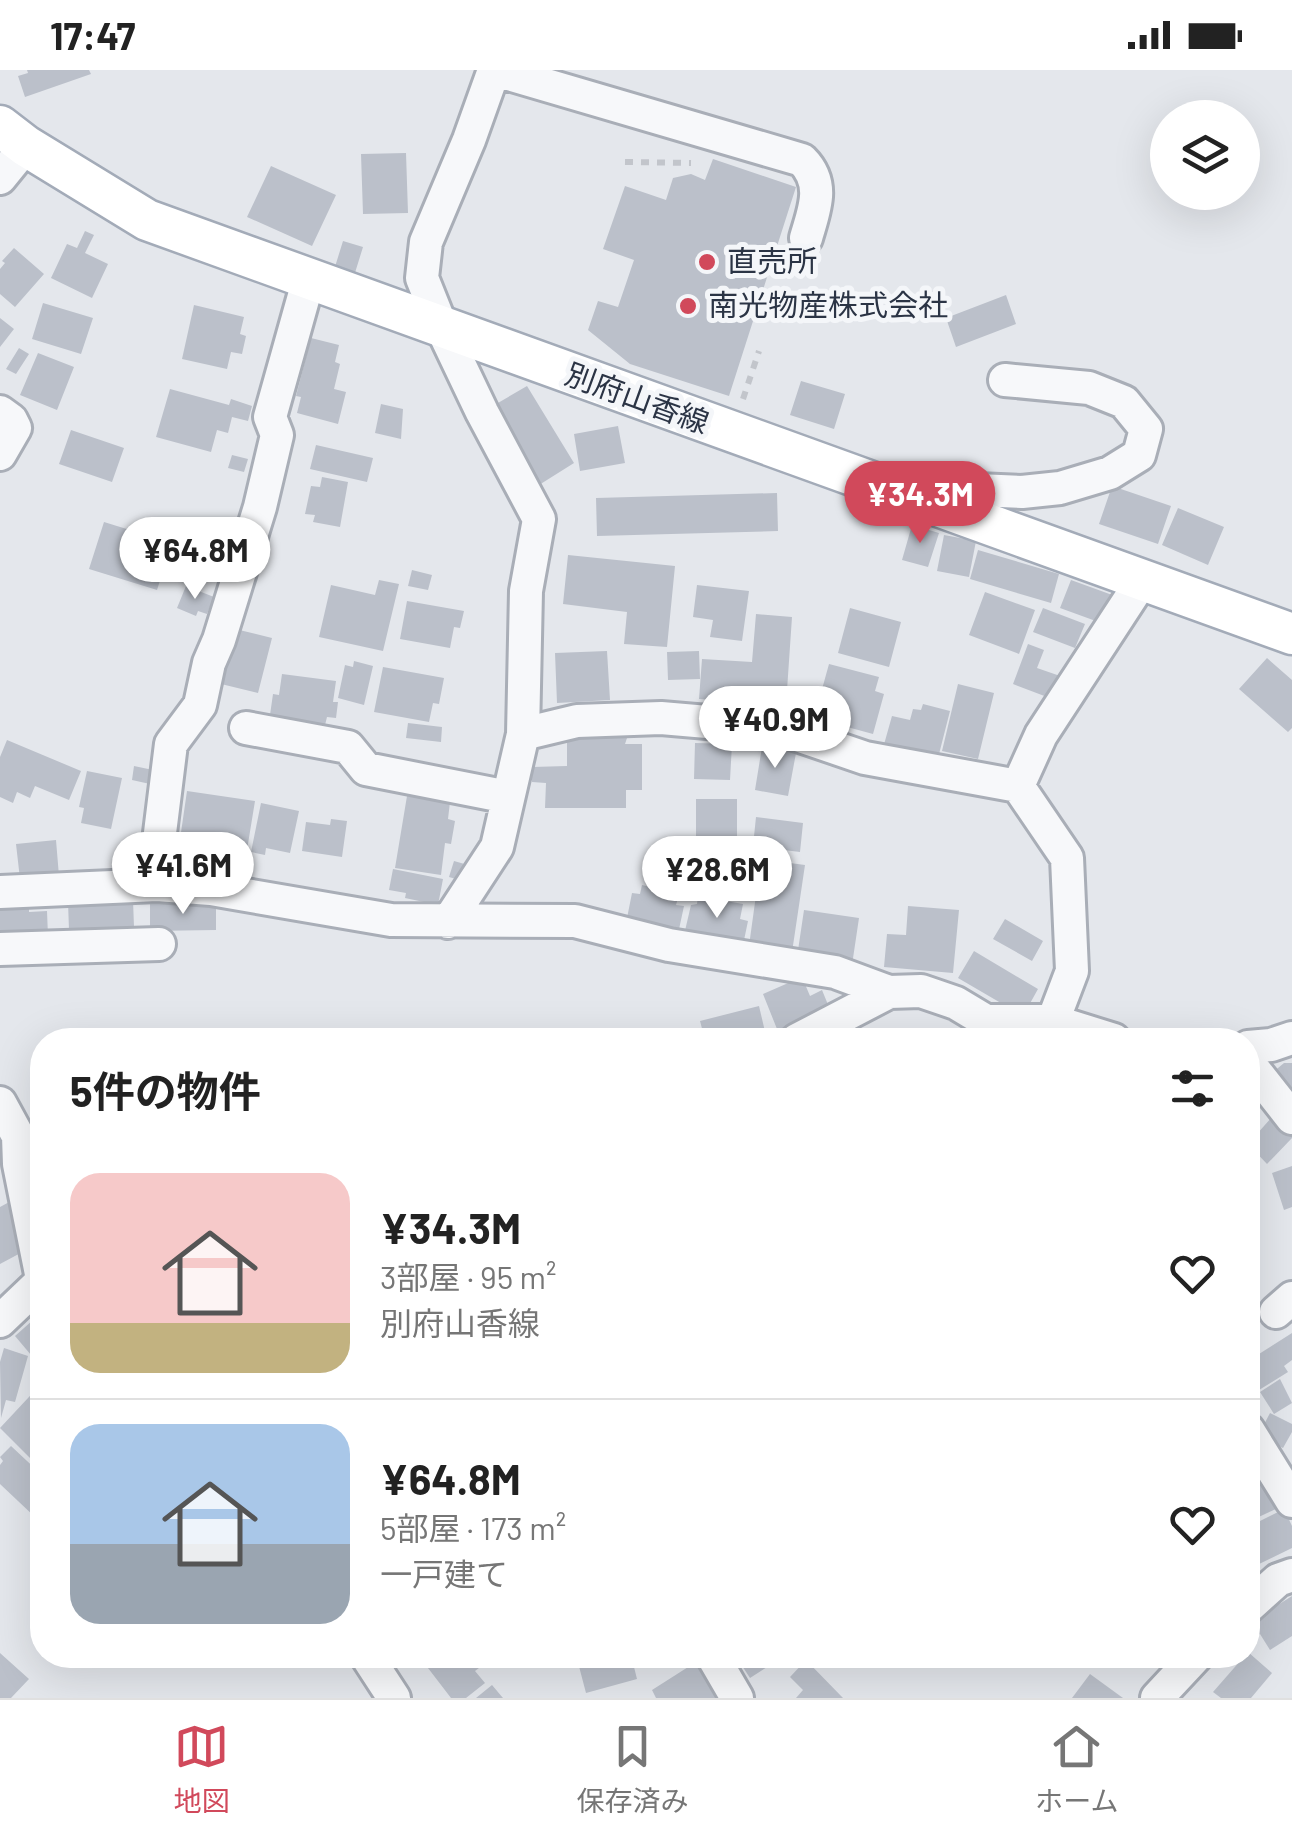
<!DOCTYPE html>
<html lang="ja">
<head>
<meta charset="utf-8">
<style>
  body { margin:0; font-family:Barlow,"Noto Sans JP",sans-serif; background:#f2f2f2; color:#222; height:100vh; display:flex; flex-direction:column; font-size:38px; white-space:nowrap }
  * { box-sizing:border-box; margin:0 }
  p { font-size:32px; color:#767676 }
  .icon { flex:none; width:55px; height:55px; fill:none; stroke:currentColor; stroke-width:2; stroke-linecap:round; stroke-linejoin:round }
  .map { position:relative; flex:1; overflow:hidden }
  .panel { position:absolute; left:30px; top:958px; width:1230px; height:640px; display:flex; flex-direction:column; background:#fff; border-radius:40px; box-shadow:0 10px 40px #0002 }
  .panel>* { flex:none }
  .buttons { position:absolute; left:1150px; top:30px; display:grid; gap:20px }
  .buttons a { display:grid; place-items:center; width:110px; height:110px; border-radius:50%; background:#fff; box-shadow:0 10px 40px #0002; font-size:50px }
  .price { position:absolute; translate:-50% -85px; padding:0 22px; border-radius:35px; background:#fff; color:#222; font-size:32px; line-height:65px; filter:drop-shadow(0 2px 5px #0008) }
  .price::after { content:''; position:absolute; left:50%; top:60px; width:30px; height:22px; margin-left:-15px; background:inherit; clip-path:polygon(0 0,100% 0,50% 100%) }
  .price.on { background:#d1495b; color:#fff }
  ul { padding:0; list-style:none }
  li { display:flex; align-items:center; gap:30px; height:250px; padding:0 40px }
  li+li { border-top:2px solid #e0e0e0 }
  li span { display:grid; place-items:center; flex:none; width:280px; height:200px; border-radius:30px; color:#555 }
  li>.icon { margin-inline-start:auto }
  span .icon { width:120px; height:120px; fill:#fffc; stroke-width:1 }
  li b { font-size:42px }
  h2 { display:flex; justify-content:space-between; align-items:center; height:120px; padding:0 40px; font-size:42px }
  .status { display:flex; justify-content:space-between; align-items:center; height:70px; padding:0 50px; background:#fff; direction:ltr }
  .status svg { height:28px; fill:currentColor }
  .tab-bar { display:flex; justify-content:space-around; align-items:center; height:140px; border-top:2px solid #e0e0e0; background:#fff; font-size:28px; color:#767676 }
  .tab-bar a { display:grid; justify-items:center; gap:5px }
  .tab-bar .on { color:#d1495b }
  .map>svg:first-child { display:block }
  .building { fill:#bbc0ca }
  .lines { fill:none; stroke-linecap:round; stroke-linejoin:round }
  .minor-casing { stroke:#a9aeb7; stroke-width:38 }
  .major-casing { stroke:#a3abb8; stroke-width:45 }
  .path { stroke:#c2c5cb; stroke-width:6; stroke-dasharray:8 8; stroke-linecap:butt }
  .minor { stroke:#f7f8fa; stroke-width:32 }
  .major { stroke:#fff; stroke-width:40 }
  .poi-dot { fill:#d1495b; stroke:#f4f6f9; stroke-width:4 }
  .labels { text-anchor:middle; stroke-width:10; stroke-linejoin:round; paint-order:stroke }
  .poi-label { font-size:30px; fill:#2b3445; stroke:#f4f6f9; text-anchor:start }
  .street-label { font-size:30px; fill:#2b3445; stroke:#f4f6f9 }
</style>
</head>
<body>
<div class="status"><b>17:47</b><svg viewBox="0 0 49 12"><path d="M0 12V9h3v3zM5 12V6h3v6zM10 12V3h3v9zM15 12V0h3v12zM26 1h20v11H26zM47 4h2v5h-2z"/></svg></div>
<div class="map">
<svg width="1292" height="1628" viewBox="0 0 1292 1628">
  <rect width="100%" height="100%" fill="#e4e7ec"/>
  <!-- building -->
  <path class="building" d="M27,0H89L91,4L25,27L18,6L28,3Z
    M406,83L408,143L363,144L361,84Z
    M713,89L796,117L729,326L630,294L588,260L598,231L618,237L634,190L603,179L625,116L666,130L673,108L691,104L705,110Z
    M271,96L336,125L312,176L247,147Z
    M85,161L94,165L85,183L108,194L92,228L51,208L67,174L77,178Z
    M343,171L363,177L354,206L334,200Z
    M14,178L44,204L15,237L0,224V199L5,193L2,191Z
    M1006,225L1016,254L956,277L946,248Z
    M43,233L93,248L81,284L32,269Z
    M194,235L244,247L240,264L246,266L242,284L231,282L227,299L182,289Z
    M0,248L14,259L0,277Z
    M311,268L339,275L335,292L340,294L334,319L346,322L338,354L297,343L301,327L296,326Z
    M19,278L29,284L16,304L6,299Z
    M38,283L74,297L57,340L20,325Z
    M801,311L845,324L834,359L790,345Z
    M527,316L574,393L539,415L491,337Z
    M170,319L229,335L231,329L252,336L248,351L232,347L228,363L217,360L211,382L156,367Z
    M381,334L403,339L401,369L375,363Z
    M618,356L625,393L580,401L574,364Z
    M71,360L124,378L112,412L59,394Z
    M316,375L373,388L367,412L310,399Z
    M232,385L248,389L244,402L228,398Z
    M322,407L348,412L340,457L313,452L315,445L305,444L311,416L320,417Z
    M1112,416L1171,436L1158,474L1099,454Z
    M777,423L778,461L597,466L596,428Z
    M1178,438L1224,457L1208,495L1162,475Z
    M104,452L172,473L157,520L89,499Z
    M912,455L939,463L928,497L902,490Z
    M944,465L976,471L969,507L937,501Z
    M978,480L1059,504L1051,533L970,509Z
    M568,485L675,496L667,577L624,574L627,542L563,534Z
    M412,500L432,505L428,520L408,516Z
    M379,510L399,514L383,581L319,567L331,515L375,525Z
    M1071,510L1115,526L1104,554L1060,538Z
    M697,515L749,521L742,571L710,567L713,550L693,547Z
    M186,516L214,527L207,544L198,541L196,546L177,538Z
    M985,522L1035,540L1019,584L969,565Z
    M407,531L464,541L460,558L454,557L450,578L400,569Z
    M850,538L901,552L889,597L838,583Z
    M1043,538L1085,554L1075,578L1033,562Z
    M756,544L792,547L786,635L699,629L702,589L752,592Z
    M231,558L272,568L258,623L217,613Z
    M1028,574L1044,580L1037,598L1063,607L1055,630L1013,614Z
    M607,581L610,630L557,633L555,583Z
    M699,581L700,609L668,610L667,582Z
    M1267,588L1292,610V658L1288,662L1239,619Z
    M354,591L373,596L364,635L338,628L345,595L353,597Z
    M829,594L879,607L875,621L884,624L873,664L814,648Z
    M383,597L444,608L439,634L433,633L429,652L374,642Z
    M282,604L336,611L333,632H338L336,648L327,647L324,659L269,652L273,624L279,625Z
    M958,614L994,623L978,689L942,681Z
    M923,634L950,641L937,692L883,678L892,646L910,650L913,639L921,640Z
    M408,653L442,657L441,672L406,668Z
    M567,668H627L625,674H642V720H626V738H545L546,713L532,712V697L567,696Z
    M7,670L81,701L69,730L35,716L30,728L17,722L13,733L0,727V687Z
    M695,673L732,674L730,710L694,709Z
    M762,677L796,683L788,726L755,720Z
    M134,696L153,700L150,714L132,710Z
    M87,701L122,708L111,759L81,753L84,738L79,737Z
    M187,721L255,731L246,786L234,784L231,804L189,798L191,785L178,783Z
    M407,726L450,732L448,749L455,751L451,774L445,773L441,805L395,798Z
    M696,729H737V766L696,767Z
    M261,733L299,741L290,783L266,778L265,785L251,782Z
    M756,747L803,753L800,782L753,776Z
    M331,749L347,751L342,787L302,781L306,752L330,755Z
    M56,770L59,806L20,809L16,774Z
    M761,789L805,795L791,889L748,883Z
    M454,791L475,797L470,813L449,807Z
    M393,799L443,809L438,835L405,828L406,823L389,820Z
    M642,815L679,824L676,835L684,836L678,864L627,848L632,823L640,824Z
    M698,826L743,834L740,849L748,851L743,875L684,865L691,835L697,834Z
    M133,830L134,857L69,860L68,832Z
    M150,833H216V860L150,861Z
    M29,836V842L47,841L48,866L0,868V837Z
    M908,836L959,840L953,903L884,897L887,864L906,865Z
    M804,840L859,848L852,895L797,887Z
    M1005,849L1043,871L1032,891L993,869Z
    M974,881L1038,919L1023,946L958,908Z
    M802,907L810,926L822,920L831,942L779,964L763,924Z
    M759,936L767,970H705L700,951Z
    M1284,993H1292V1024L1272,1003Z
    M1273,1046L1292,1064V1068L1267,1094L1248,1074Z
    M1292,1096V1137L1284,1140L1272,1103Z
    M13,1130L28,1179L0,1194V1137Z
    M42,1242V1298L15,1266Z
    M1292,1263V1290L1284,1296L1288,1302L1259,1320L1248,1302V1291Z
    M4,1278L28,1286L15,1332L6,1330L1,1348L0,1292Z
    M1280,1309L1292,1333L1274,1344L1260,1322Z
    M42,1313V1400L0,1358Z
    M1270,1343L1292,1354V1362L1283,1378L1258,1366Z
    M11,1376L42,1405V1440L36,1448L0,1414V1395L3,1391L0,1387Z
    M1248,1400L1252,1406H1268L1282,1436L1248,1452Z
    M1284,1439L1292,1456V1478L1257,1495L1248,1475V1457Z
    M1292,1526V1566L1270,1580L1260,1564L1249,1571L1248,1554Z
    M1248,1582L1272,1603L1251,1628H1221L1213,1622Z
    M0,1583L29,1609L11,1628H0Z
    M418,1585H496L475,1601L485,1613L466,1628H451Z
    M576,1585H631L637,1609L586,1623Z
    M735,1585H786L750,1608Z
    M806,1590L843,1628H796L803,1620L790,1607Z
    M696,1592L719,1628H656L652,1620Z
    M1090,1604L1123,1628H1072Z
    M492,1615L503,1628H476Z"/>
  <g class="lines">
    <!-- minor casing -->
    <g class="minor-casing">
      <path id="minor" d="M495,0L802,90C826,114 814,140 806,168
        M0,108L26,76
        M0,342L11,350L15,358L0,384
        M936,438L977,420L1022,422L1060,418L1110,403L1139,385L1146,359L1124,332L1089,318L1005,310
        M246,658L348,677L366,699L508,727
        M523,664L577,651L661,648L777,658L865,688L1018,716L1067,788L1072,901L1053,951
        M1018,716L1041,665L1143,509
        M157,815L159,771L171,674L200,635L209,593L219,570L260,437L277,365L270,347L309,208
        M0,822L157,815L211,819L391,850L575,851L669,875L835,902L889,922
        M448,852L497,777L523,664L526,521L539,449L482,342L442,258L422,208L426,172L469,70L494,0
        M0,879L159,874
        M797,970L889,922L921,921L956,933L986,951H1053L1114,970
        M1248,977L1271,975L1292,968
        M1248,992L1292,1048
        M0,1033L18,1066L19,1094L42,1209
        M1276,1242L1292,1228
        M0,1251L42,1211
        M1248,1360L1292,1431
        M1248,1537L1278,1510L1292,1505
        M366,1585L394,1628
        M712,1585L737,1628
        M1157,1628L1197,1585"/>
    </g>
    <!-- major casing -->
    <g class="major-casing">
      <path id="major" d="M0,56L26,76L147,150L1292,564"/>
    </g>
    <!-- path -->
    <path class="path" d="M625,92L691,93
      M743,329L759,281"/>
    <!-- minor -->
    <use href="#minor" class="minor"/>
    <!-- major -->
    <use href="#major" class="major"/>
  </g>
  <!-- markers -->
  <g class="poi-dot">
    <circle cx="707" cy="192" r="10"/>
    <circle cx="688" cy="236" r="10"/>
  </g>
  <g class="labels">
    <!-- poi labels -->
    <g class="poi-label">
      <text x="727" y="202">直売所</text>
      <text x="708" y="246">南光物産株式会社</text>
    </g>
    <!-- street labels -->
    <g class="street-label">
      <text transform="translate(637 329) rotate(20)" y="10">別府山香線</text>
    </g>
  </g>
</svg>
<div class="buttons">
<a><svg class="icon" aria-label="layers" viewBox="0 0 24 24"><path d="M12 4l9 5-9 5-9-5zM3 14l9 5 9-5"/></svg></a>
</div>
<b class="price on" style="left:920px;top:476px">¥34.3M</b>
<b class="price" style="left:195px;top:532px">¥64.8M</b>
<b class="price" style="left:775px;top:701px">¥40.9M</b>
<b class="price" style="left:183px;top:847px">¥41.6M</b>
<b class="price" style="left:717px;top:851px">¥28.6M</b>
<section class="panel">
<h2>5件の物件<svg class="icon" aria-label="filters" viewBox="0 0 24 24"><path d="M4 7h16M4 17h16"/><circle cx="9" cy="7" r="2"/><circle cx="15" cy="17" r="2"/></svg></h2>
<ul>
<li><span style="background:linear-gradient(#f6c9c9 75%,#c2b280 0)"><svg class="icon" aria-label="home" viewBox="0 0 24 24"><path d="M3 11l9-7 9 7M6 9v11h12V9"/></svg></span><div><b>¥34.3M</b><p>3部屋 · 95 m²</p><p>別府山香線</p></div><svg class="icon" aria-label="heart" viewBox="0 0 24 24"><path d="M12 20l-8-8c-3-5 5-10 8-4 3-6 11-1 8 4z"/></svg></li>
<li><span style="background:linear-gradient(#a9c7e8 60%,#9aa5b1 0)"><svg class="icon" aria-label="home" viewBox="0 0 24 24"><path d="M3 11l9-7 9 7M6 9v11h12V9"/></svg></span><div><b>¥64.8M</b><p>5部屋 · 173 m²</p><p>一戸建て</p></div><svg class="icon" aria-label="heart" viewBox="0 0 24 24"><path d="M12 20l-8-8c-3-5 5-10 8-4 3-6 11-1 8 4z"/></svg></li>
</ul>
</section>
</div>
<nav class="tab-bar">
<a class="on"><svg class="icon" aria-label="map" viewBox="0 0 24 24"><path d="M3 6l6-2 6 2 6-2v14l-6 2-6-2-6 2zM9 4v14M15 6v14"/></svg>地図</a>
<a><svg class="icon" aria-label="saved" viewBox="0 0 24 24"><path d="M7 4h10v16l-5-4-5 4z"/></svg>保存済み</a>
<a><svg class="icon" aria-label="home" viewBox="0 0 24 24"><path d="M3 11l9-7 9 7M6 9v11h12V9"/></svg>ホーム</a>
</nav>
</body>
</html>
